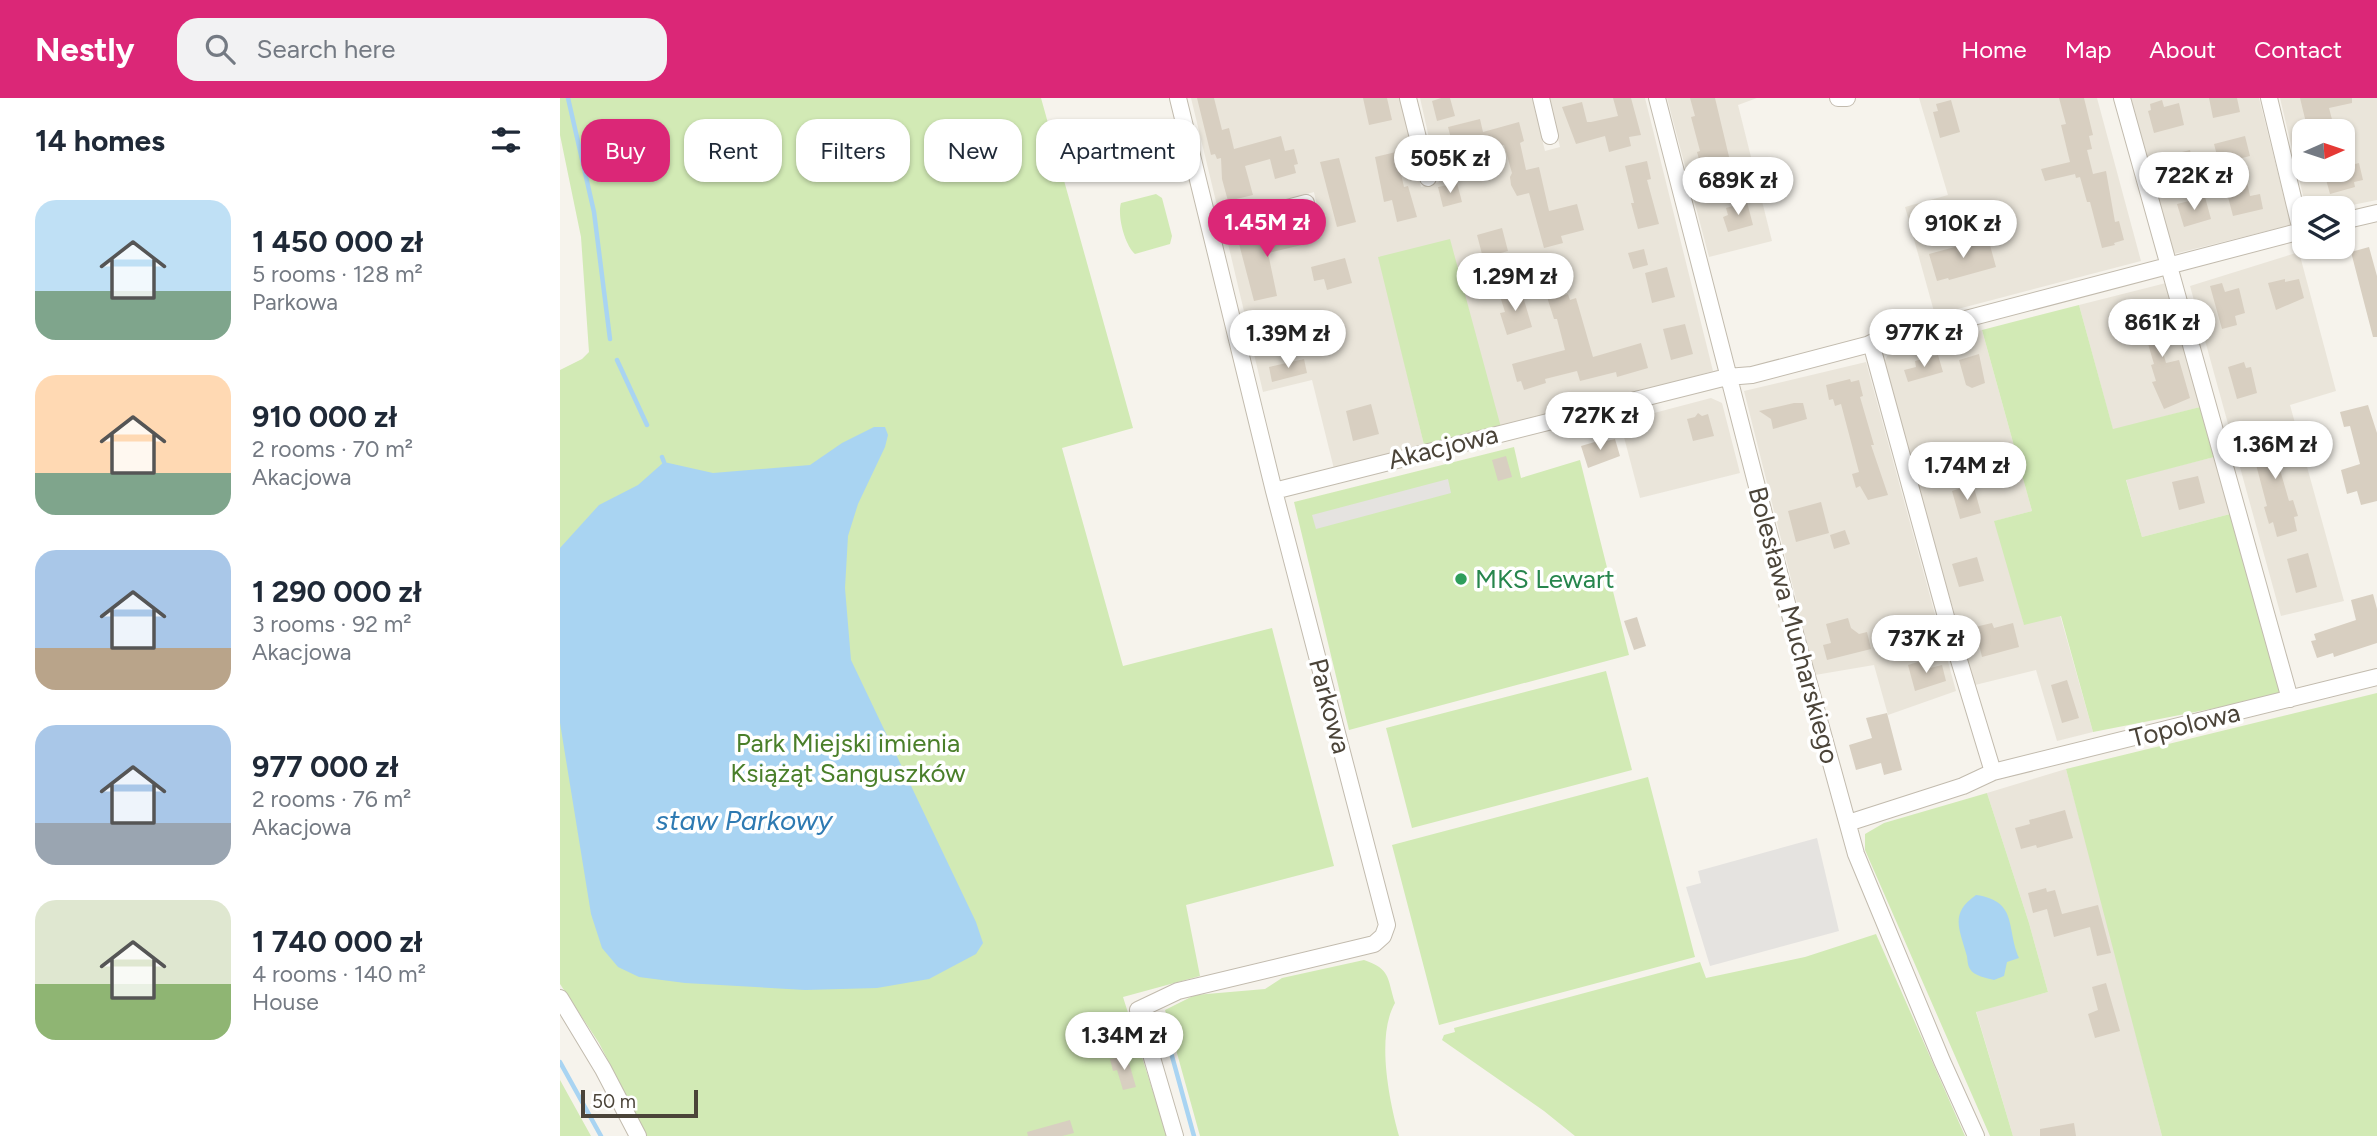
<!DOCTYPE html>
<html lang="en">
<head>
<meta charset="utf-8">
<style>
  body { margin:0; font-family:Figtree,sans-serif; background:#f2f2f3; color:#1f2937; height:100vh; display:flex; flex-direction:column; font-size:26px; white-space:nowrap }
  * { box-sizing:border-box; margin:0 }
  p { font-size:23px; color:#747a83 }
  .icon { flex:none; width:38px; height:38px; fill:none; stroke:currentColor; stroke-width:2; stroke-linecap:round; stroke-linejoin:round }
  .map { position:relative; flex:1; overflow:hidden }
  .side { display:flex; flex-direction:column; background:#fff; width:560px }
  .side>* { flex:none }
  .guide { position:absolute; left:21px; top:21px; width:665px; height:63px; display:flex; gap:14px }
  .needle { width:46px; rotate:87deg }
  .tools { position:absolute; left:1732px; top:21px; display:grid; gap:14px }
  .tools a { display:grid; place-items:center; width:63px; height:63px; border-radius:14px; background:#fff; box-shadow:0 2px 5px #0004; font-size:35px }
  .scale { position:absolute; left:21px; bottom:18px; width:117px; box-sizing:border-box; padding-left:7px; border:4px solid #4b4439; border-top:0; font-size:19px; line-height:24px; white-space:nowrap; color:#4b4439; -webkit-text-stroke:5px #fff; paint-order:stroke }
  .price { position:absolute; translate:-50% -60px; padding:0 16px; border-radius:24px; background:#fff; color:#222; font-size:23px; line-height:46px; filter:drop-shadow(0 2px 4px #0008) }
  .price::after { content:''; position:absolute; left:50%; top:42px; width:21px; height:16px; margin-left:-10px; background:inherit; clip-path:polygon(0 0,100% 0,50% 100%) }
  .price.selected { background:#db2777; color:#fff }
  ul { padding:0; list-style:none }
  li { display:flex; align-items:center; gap:21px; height:175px; padding:0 35px }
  li span { display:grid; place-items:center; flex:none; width:196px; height:140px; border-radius:21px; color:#555 }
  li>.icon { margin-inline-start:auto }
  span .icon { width:84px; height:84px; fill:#fffc; stroke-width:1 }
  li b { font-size:30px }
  h2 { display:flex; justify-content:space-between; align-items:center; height:84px; padding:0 35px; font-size:30px }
  .chip { padding:0 24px; border-radius:21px; background:#fff; box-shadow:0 2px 5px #0004; font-size:24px; line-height:63px }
  .chip.selected { background:#db2777; color:#fff }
  header { display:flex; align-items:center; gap:42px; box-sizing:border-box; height:98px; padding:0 35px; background:#db2777; color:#fff }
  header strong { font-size:33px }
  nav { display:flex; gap:38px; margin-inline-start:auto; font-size:24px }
  .search { width:490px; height:63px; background:#f2f2f3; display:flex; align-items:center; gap:18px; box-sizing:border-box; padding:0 24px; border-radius:21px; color:#747a83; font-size:26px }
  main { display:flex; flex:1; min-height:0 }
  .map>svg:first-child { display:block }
  .residential { fill:#eae5da; fill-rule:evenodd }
  .green { fill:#d2eab5 }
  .parking { fill:#e5e3e0 }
  .water { fill:#a9d4f2 }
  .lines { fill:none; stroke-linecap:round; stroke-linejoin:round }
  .stream { stroke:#a9d4f2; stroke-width:4.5 }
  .building { fill:#d8cfc1 }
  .street-casing { stroke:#c2bbae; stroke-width:18 }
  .street { stroke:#fff; stroke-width:16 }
  .leisure-dot { fill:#2e9e5b; stroke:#fff; stroke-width:2.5 }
  .labels { text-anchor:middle; stroke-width:7; stroke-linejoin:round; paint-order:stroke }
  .street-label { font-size:26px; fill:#4b4439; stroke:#fff }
  .leisure-label { font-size:26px; fill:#27864d; stroke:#fff; text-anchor:start }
  .park-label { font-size:26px; fill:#4a7f2a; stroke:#fff }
  .water-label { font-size:28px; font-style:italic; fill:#2e7ab2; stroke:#fff }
</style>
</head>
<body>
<header>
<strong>Nestly</strong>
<div class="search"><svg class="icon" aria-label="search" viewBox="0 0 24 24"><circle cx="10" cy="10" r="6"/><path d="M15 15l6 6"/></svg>Search here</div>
<nav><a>Home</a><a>Map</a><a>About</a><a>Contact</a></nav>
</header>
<main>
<section class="side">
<h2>14 homes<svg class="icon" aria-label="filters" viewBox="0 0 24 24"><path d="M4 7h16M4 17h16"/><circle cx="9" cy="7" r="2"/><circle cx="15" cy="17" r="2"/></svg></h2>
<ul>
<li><span style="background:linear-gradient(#bfe0f5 65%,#7fa58c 0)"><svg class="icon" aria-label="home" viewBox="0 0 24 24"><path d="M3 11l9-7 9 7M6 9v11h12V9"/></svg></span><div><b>1 450 000 zł</b><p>5 rooms · 128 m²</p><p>Parkowa</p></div></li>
<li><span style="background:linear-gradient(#ffd9b3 70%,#7fa58c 0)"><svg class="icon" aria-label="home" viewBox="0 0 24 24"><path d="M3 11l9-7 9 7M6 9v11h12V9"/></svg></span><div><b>910 000 zł</b><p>2 rooms · 70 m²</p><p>Akacjowa</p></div></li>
<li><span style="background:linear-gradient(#a9c7e8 70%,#b9a48a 0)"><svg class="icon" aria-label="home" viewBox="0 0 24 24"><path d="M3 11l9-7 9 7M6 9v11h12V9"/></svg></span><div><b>1 290 000 zł</b><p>3 rooms · 92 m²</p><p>Akacjowa</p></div></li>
<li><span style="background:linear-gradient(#a9c7e8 70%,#9aa5b1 0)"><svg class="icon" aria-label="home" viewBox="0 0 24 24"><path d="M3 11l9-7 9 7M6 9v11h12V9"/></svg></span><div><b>977 000 zł</b><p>2 rooms · 76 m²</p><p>Akacjowa</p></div></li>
<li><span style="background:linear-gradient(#dfe7d0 60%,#8fb573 0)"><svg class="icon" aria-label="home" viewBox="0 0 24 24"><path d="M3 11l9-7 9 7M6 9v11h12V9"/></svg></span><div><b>1 740 000 zł</b><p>4 rooms · 140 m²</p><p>House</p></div></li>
</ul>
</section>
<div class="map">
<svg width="1817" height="1038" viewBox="0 0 1817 1038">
  <rect width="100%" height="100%" fill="#f6f3ec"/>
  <!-- residential -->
  <path class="residential" d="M631,0H840L861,89L879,84L860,0H972L985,53L1000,49L988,0H1085L1153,273L942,333L819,158L866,355L776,379L752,282L703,294L666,137L758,113L754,94L660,120Z
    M1107,0H1197L1178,7L1212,143L1149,159Z
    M1359,0H1537L1581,163L1375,217L1345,109L1388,97Z
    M1568,0H1699L1731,127L1610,157Z
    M1720,0H1817V102L1777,110H1746ZM1745,33H1783V72H1745Z
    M1739,154L1776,293L1730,307L1784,503L1721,518L1630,188Z
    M1610,184L1644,308L1553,332L1519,207Z
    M1422,232L1472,413L1435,423L1464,526L1500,517L1533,634L1497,643L1476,572L1415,587L1323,267L1328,256Z
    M1306,264L1396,593L1328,617L1314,567L1255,577L1184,293Z
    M1151,300L1162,305L1180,375L1080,400L1060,324Z
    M1658,358L1674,415L1582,439L1566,381Z
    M1506,671L1542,804L1602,1038H1453L1416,913L1488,894L1469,825L1427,695Z"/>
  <!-- green -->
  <path class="green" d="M0,0H481L573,330L502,350L563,568L712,530L774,768L626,807L640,878L563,899L607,1038H87L39,945L0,886V272L22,261L29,254L21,139L0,37Z
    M596,96L602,100L612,138L610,146L575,156C565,147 557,118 561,105Z
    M890,141L942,333L866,355L818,159Z
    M1519,207L1553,331L1644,308L1658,358L1566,382L1582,439L1674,415L1721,591L1717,598L1533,634L1501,518L1464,527L1434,423L1472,413L1422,232Z
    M954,349L961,380L1020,362L1069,557L789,632L734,404Z
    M1046,573L1072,672L852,730L826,630Z
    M1817,595V1038H1602L1506,671Z
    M1088,679L1135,859L879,927L832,747Z
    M1427,695L1469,825L1488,894L1416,914L1453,1038H1430L1305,752V736L1324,725Z
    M1316,836L1405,1038H1015L984,1013L882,942L884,937L895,934L894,930L1140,864L1146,880L1245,859Z
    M804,862C831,871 827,880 835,905C816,938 829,1002 839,1038H640L605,912L635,897L705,891L722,880Z
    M0,982L31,1038H0Z"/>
  <!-- parking -->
  <path class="parking" d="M888,381L891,395L756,431L752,417Z
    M1257,740L1279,833L1150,868L1126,789L1141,785L1138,773Z"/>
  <!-- water -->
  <path class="water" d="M314,329H325L328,337L325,349L298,406L288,438L285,490L291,562L416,824L423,845L416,856L369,881L317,890L245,892L125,885L79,879L58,869L42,850L31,816L0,625V450L39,407L78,387L104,364L153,375L250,367L282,345Z
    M1416,797C1458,803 1446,829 1459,860L1447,864L1444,878L1434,882C1427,880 1414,878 1410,871C1407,867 1408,860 1406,855C1399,830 1390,815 1416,797Z"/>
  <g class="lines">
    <!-- stream -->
    <path class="stream" d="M8,0L34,114L50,241
      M57,262L87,327
      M102,359L104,364
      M604,929L634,1038
      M0,964L41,1038"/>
  </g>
  <!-- building -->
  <path class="building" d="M637,0H654L662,32L669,30L674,51L721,38L725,53L734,51L738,66L734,67L736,75L715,81L710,61L685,68L693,97L668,103L662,81L661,60L657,61L655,56L651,57Z
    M803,0H827L832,22L809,27Z
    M881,0H890L895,18L877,23L872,3Z
    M1053,0H1071L1081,37L1069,39L1071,48L1049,54L1045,38L1016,46L1002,9L1022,4L1027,24H1031L1058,18Z
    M1130,0H1155L1171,67L1168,68L1171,80L1146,86L1137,54L1140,53L1131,19L1135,18Z
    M1499,0H1524L1533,37L1529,38L1532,51L1527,52L1533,76L1546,73L1555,124L1559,123L1564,142L1554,145L1555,147L1542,150L1530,104H1527L1520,79L1516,80L1515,76L1485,83L1481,71L1510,64L1501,27L1506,26Z
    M1649,0H1677L1680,14L1653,20Z
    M1740,0H1792V5L1769,10L1775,33H1748Z
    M1391,2L1400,34L1380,40L1373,14L1378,13L1376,6Z
    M1602,2L1604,9L1619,5L1624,27L1594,35L1588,13L1591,12L1590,6Z
    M920,21L923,34L959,24L964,43L960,45L966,72L979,69L989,113L1017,106L1024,132L1001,138L1003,145L984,150L969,95L957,98L951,87L950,79L952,75L944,47L912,55L914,65L889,72L883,51L893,48L888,29Z
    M1685,38L1690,58L1682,60L1690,98L1700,96L1703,111L1673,118L1654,46Z
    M1630,52L1633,64L1628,65L1630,74L1612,79L1606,58Z
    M836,54L844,89L848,88L857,119L837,124L832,102L824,104L815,59Z
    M779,60L796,124L777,129L760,64Z
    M1087,63L1091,81L1087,82L1099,126L1078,131L1071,105H1074L1065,68Z
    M1799,65L1803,82L1794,84L1795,89L1770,96L1764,74L1783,72V69Z
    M897,85L902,104L883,109L878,89Z
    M1645,99L1651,121L1624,129L1617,106Z
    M1187,104L1193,127L1168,134L1163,119L1168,117L1166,110Z
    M741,126L746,146L708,155L717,198L694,203L678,142L698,137L700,143L723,136L722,131Z
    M942,130L948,153L923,160L917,137Z
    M1428,140L1436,169L1389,182L1388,180L1377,183L1369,156Z
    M1809,149L1817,178V239H1813L1791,154Z
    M1084,151L1088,167L1073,171L1068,155Z
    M785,160L792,185L767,192L764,181L754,183L751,169Z
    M1107,169L1115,199L1092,205L1085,175Z
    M1725,181V184L1739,181L1744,200L1716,212L1708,185Z
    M1662,185L1665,194L1679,190L1685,215L1675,218L1677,227L1662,231L1650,188Z
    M961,192L972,229L947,237L940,215L945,214L940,198Z
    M1001,195L1002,198L1008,196L1010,202L1016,200L1033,259L1081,245L1088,270L1057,279L1056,274L1020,283L1017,273L985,281L986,285L964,292L961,283L957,284L952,266L1005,252L997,221H994L987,199Z
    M1600,212H1608L1612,228L1598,236L1606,265L1619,262L1630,300L1604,311L1592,284L1596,283L1591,267L1594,266L1586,239L1579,241L1573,219Z
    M733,221L736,235L702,244L698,230Z
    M1125,226L1133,256L1111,262L1103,231Z
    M1419,256L1425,285L1412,290L1406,287L1399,262Z
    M1378,257L1383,274L1348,284L1344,272L1356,269L1355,263Z
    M744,261L747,275L712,284L709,269Z
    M1684,264L1686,270L1691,269L1697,295L1677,301L1668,269Z
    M1290,281L1291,284L1299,282L1303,298L1300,299L1314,347H1311L1328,397L1308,402L1300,388L1296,390L1292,376L1299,374L1281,306L1275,308L1273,301L1269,302L1266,287Z
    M1234,305H1243L1247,321L1213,331L1211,321L1199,313Z
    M811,306L819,336L793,343L786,313Z
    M1808,307L1817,335V403L1801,407L1797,393L1787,396L1781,372L1800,366L1790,328L1784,329L1780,314Z
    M1138,315L1142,318L1148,316L1154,338L1133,343L1127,321L1135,319Z
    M1716,327L1719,341L1724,340L1729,362L1718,365L1729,403L1733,402L1738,418L1734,419L1737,433L1717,439L1713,424L1709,426L1704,409L1707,408L1694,359L1698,358L1694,340L1702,338L1700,331Z
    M1045,341L1046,343L1055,341L1060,358L1028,370L1021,348Z
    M946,358L952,379L938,383L932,362Z
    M1638,378L1645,405L1619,412L1612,384Z
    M1413,386L1421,415L1400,421L1392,393Z
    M1261,404L1269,435L1236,444L1228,413Z
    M1285,432L1290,446L1274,451L1270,437Z
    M1748,455L1757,489L1736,495L1727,461Z
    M1417,459L1424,483L1399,489L1392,466Z
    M1813,496L1817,511V545L1774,559L1773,555L1757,560L1751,543L1756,542L1754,536L1796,522L1791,502Z
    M1077,519L1086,548L1074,552L1064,523Z
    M1288,520L1291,530L1299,536L1307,534L1311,551L1267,562L1263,547L1271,545L1266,526Z
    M1432,525L1434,530L1453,525L1459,549L1422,559L1415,529Z
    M1368,561L1370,570L1382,567L1386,583L1355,593L1348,567Z
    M1507,582L1519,620L1502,625L1491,587Z
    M1327,615L1342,672L1324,677L1321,665L1296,672L1289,647L1312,640L1306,620Z
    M1505,712L1513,740L1477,750L1476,747L1461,751L1455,730L1470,726L1469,722Z
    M1486,790L1487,794L1495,792L1502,816L1538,807L1551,855L1537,858L1530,829L1494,839L1487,811L1473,815L1468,795Z
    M1546,885L1560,933L1535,940L1528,916L1538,912L1532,889Z
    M567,958L576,989L563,992L557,972L553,973L550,961Z
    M510,1022L514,1035L502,1038H468L467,1034Z
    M1514,1025L1516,1038H1480V1031Z"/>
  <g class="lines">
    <!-- street casing -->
    <g class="street-casing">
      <path id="street" d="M848,0L868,80
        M981,0L990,38
        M1097,0L1229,513L1296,756L1382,963L1416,1038
        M1278,0H1287
        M1562,0L1730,601
        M1709,0L1741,133
        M1783,123L1817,115
        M651,130L746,105
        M1311,245L1388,526L1433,674
        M714,393L1167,279L1192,277L1745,132
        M1288,725L1403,688L1433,674L1817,579
        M0,900L43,971L78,1038
        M615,1038L578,912L618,893L814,846L823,838L827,827L714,393L618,0"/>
    </g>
    <!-- street -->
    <use href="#street" class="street"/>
  </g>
  <!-- markers -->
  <circle class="leisure-dot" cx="901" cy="481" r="7"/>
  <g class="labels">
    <!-- street labels -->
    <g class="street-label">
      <text transform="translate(883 349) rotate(-14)" y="9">Akacjowa</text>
      <text transform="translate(1234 527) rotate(75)" y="9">Bolesława Mucharskiego</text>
      <text transform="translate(770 608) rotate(75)" y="9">Parkowa</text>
      <text transform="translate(1625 627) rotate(-14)" y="9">Topolowa</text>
    </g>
    <!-- leisure labels -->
    <g class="leisure-label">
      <text x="915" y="490">MKS Lewart</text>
    </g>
    <!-- park labels -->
    <g class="park-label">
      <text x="288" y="654">Park Miejski imienia<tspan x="288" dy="30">Książąt Sanguszków</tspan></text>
    </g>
    <!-- water labels -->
    <g class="water-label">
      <text x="184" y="732">staw Parkowy</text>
    </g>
  </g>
</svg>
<div class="tools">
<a><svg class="needle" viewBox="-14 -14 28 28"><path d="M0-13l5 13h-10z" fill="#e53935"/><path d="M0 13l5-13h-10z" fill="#747a83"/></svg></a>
<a><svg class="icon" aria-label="layers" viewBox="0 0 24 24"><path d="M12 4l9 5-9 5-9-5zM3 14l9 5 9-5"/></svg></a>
</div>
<div class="scale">50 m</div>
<b class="price" style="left:890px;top:97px">505K zł</b>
<b class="price" style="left:1634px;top:114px">722K zł</b>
<b class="price" style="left:1178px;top:119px">689K zł</b>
<b class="price selected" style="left:707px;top:161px">1.45M zł</b>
<b class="price" style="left:1403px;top:162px">910K zł</b>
<b class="price" style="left:955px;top:215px">1.29M zł</b>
<b class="price" style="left:1602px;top:261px">861K zł</b>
<b class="price" style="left:1364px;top:271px">977K zł</b>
<b class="price" style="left:728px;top:272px">1.39M zł</b>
<b class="price" style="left:1040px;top:354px">727K zł</b>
<b class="price" style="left:1715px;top:383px">1.36M zł</b>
<b class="price" style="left:1407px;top:404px">1.74M zł</b>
<b class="price" style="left:1366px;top:577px">737K zł</b>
<b class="price" style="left:564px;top:974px">1.34M zł</b>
<div class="guide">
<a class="chip selected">Buy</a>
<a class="chip">Rent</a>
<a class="chip">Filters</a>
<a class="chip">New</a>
<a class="chip">Apartment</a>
</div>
</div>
</main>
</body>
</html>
